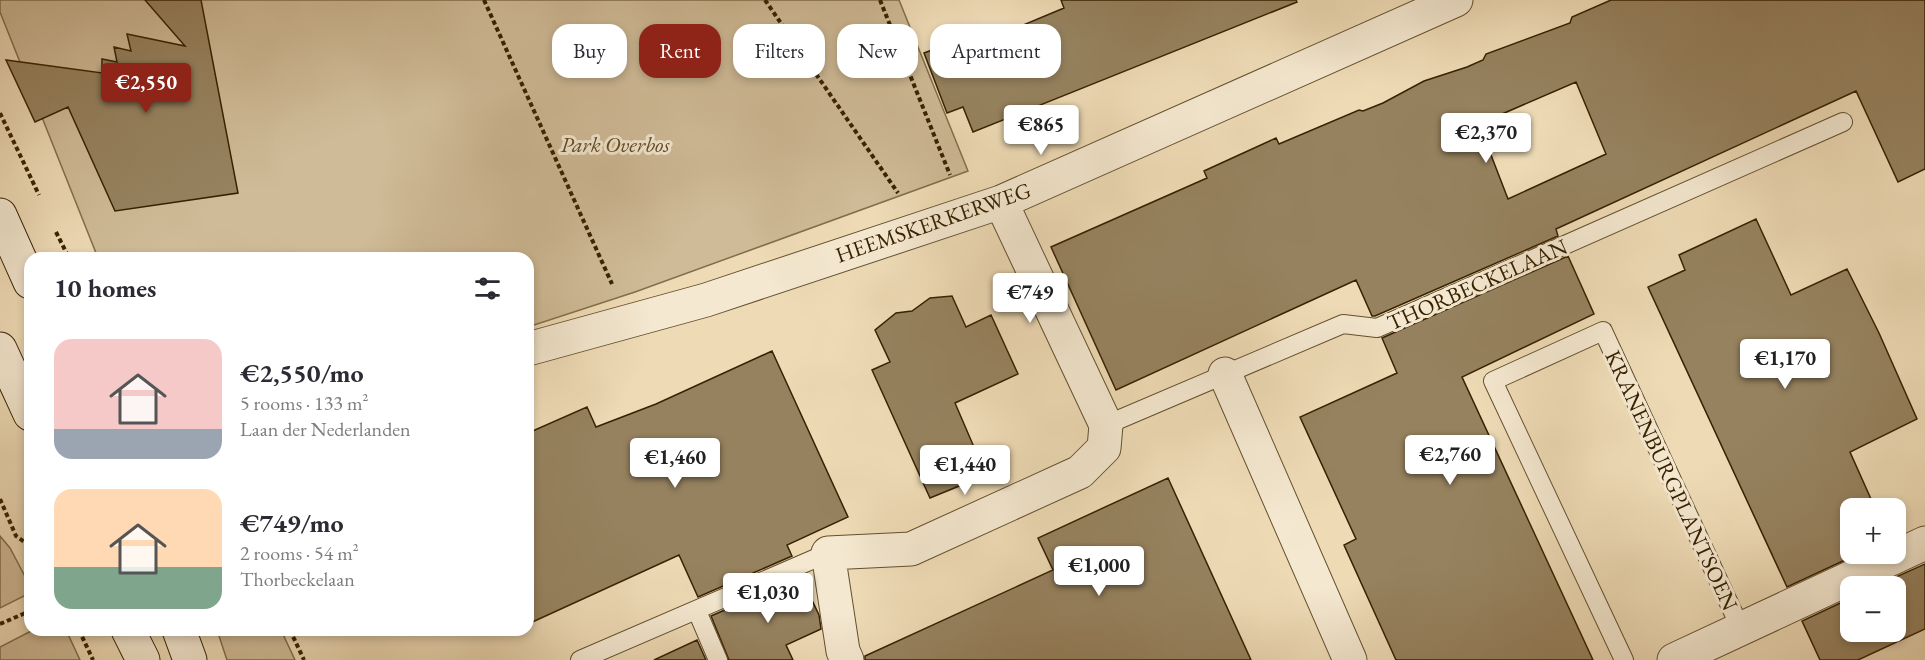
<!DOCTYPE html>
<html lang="en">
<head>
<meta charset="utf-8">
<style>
  body { margin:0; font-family:"EB Garamond",serif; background:#f7f7f7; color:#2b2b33; height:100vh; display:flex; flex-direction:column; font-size:22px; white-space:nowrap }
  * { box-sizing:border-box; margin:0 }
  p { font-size:20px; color:#7c7c81 }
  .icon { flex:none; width:33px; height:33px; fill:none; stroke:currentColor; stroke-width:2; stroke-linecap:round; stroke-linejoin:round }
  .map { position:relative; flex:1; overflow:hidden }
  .sheet { position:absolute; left:24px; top:252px; width:510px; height:384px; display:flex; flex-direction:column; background:#fff; border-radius:18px; box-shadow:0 3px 9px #0003 }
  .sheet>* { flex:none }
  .guide { position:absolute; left:552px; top:24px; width:570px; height:54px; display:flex; gap:12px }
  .buttons { position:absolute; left:1840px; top:498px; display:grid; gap:12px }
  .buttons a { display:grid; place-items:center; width:66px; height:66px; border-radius:12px; background:#fff; box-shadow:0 3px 9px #0003; font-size:30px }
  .price { position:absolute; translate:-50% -51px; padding:0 14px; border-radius:6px; background:#fff; color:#222; font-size:20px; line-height:39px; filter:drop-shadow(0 2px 3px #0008) }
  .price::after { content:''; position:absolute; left:50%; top:36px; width:18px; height:14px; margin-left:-9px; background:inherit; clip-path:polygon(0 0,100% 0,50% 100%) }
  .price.current { background:#8f2418; color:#fff }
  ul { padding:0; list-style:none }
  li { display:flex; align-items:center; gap:18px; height:150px; padding:0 30px }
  li span { display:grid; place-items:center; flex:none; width:168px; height:120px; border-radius:18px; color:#555 }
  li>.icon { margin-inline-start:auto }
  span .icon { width:72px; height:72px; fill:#fffc; stroke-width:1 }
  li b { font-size:26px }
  h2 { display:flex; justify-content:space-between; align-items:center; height:72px; padding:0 30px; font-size:26px }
  .chip { padding:0 21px; border-radius:18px; background:#fff; box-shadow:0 3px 9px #0003; font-size:21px; line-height:54px }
  .chip.current { background:#8f2418; color:#fff }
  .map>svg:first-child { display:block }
  .green { fill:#cfbb97; stroke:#826e4c; stroke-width:1.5 }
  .building { fill:#96825f; stroke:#362101; stroke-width:1.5; fill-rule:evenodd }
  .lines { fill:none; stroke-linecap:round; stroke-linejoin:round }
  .lane-casing { stroke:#64502e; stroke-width:20 }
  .street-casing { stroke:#64502e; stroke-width:35 }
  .secondary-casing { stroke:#362101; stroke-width:35 }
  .path { stroke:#362101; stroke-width:4; stroke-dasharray:4.5 3; stroke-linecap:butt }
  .lane { stroke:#f4e8d0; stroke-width:18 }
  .street { stroke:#f4e8d0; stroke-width:33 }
  .secondary { stroke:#f4e8d0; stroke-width:33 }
  .labels { text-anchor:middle; stroke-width:6; stroke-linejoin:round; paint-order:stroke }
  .park-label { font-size:22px; font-style:italic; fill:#5c4826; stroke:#f4e8d0 }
  .street-label { font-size:22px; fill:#362101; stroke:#f4e8d0 }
</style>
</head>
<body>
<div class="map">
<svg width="1925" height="660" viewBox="0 0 1925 660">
  <rect width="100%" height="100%" fill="#eedbb6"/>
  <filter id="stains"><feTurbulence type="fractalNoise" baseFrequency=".00333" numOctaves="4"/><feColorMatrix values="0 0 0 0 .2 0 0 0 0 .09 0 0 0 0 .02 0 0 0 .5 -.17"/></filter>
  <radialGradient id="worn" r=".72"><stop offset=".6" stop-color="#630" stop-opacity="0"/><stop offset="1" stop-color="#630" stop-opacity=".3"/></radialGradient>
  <!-- green -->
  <path class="green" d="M0,0H899L968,171L635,292L528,327V258H98L0,12Z
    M0,536L10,548L30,586V593L0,608Z
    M33,630H66L80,660H0V647Z
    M217,630H281L295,660H227Z"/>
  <!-- building -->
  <path class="building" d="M145,0H201L238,193L115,211L68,107L35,122L6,60L102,73V59L117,62L114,47L131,51L127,34L185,46Z
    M1061,0H1296L1297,2L973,132L963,107L947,113L924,53L988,29L992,38L1064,8Z
    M1611,0H1925V169L1898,182L1856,91L1556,229L1558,236L1375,316H1372L1356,280L1116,390L1051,247L1207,178L1204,171L1276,138L1279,144L1359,110L1363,111L1383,103L1424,81L1467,67L1483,60L1486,54L1570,23L1572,17ZM1576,82L1606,154L1508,199L1479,124Z
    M1756,219L1791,295L1847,269L1879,333L1917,419L1850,452L1875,508H1851V554H1858L1787,587L1648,287L1685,270L1679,255Z
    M1568,256L1594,314L1462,377L1593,660H1396L1344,545L1356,539L1300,417L1397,373L1382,338Z
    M952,296L966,327L991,315L1018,374L955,403L986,475L930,498L872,370L890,362L875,330L896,313L912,311L930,298Z
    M772,351L848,517L787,545L792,556L698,597L679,555L528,624V433L587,407L596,427L656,404Z
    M1168,478L1251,660H865V656L1053,570L1038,538Z
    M1925,564V629L1858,660H1820L1802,621L1851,598V632H1896V586H1876Z
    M801,577L819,615L821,629L786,645L793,660H729L711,616Z
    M697,640L706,660H654Z"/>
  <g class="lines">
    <!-- lane casing -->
    <g class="lane-casing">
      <path id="lane" d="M1106,425L1343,324L1377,328L1843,122
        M697,611L718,660
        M580,660L828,553
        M1624,660L1493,381L1603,331L1740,627"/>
    </g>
    <!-- street casing -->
    <g class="street-casing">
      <path id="street" d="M528,349L706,300L1001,202L1456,0
        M1225,374L1350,660
        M847,660L843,651L828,553L911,549L1080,472L1104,448L1106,425L1001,202
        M1674,660L1925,543"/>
    </g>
    <!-- secondary casing -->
    <g class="secondary-casing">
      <path id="secondary" d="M0,215L30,282
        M0,349L30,414
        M128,630L143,660
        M179,630L190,660"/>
    </g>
    <!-- path -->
    <path class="path" d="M484,0L612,284
      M765,0L898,193
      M880,0L950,175
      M0,113L39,195
      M56,232L69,258
      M0,499L16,536L30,546
      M0,624L30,611
      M79,630L93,660
      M290,630L304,660"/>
    <!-- lane -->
    <use href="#lane" class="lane"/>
    <!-- street -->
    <use href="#street" class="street"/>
    <!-- secondary -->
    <use href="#secondary" class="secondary"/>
  </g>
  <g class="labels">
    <!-- park labels -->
    <g class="park-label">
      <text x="615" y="152">Park Overbos</text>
    </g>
    <!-- street labels -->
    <g class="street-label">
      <text transform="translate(933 222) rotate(-19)" y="8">HEEMSKERKERWEG</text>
      <text transform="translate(1477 284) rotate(-24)" y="8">THORBECKELAAN</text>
      <text transform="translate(1672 480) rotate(65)" y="8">KRANENBURGPLANTSOEN</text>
    </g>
  </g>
  <rect width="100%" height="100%" filter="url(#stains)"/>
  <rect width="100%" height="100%" fill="url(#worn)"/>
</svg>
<div class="buttons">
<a>+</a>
<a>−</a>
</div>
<b class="price current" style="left:146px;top:114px">€2,550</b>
<b class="price" style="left:1041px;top:156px">€865</b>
<b class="price" style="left:1486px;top:164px">€2,370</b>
<b class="price" style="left:1030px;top:324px">€749</b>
<b class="price" style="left:1785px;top:390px">€1,170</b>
<b class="price" style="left:1450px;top:486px">€2,760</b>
<b class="price" style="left:675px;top:489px">€1,460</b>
<b class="price" style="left:965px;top:496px">€1,440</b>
<b class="price" style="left:1099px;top:597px">€1,000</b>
<b class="price" style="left:768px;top:624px">€1,030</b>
<div class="guide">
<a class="chip">Buy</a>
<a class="chip current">Rent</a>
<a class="chip">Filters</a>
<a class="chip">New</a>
<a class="chip">Apartment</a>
</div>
<section class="sheet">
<h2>10 homes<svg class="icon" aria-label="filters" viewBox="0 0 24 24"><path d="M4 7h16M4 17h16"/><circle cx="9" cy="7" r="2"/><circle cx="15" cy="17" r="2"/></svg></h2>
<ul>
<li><span style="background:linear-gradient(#f6c9c9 75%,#9aa5b1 0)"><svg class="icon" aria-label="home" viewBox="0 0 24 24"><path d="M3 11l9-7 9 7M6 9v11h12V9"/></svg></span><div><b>€2,550/mo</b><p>5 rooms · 133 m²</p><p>Laan der Nederlanden</p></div></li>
<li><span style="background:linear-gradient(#ffd9b3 65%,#7fa58c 0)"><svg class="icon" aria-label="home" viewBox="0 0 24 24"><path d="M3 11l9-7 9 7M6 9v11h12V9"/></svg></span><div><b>€749/mo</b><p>2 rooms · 54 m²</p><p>Thorbeckelaan</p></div></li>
</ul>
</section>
</div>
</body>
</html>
